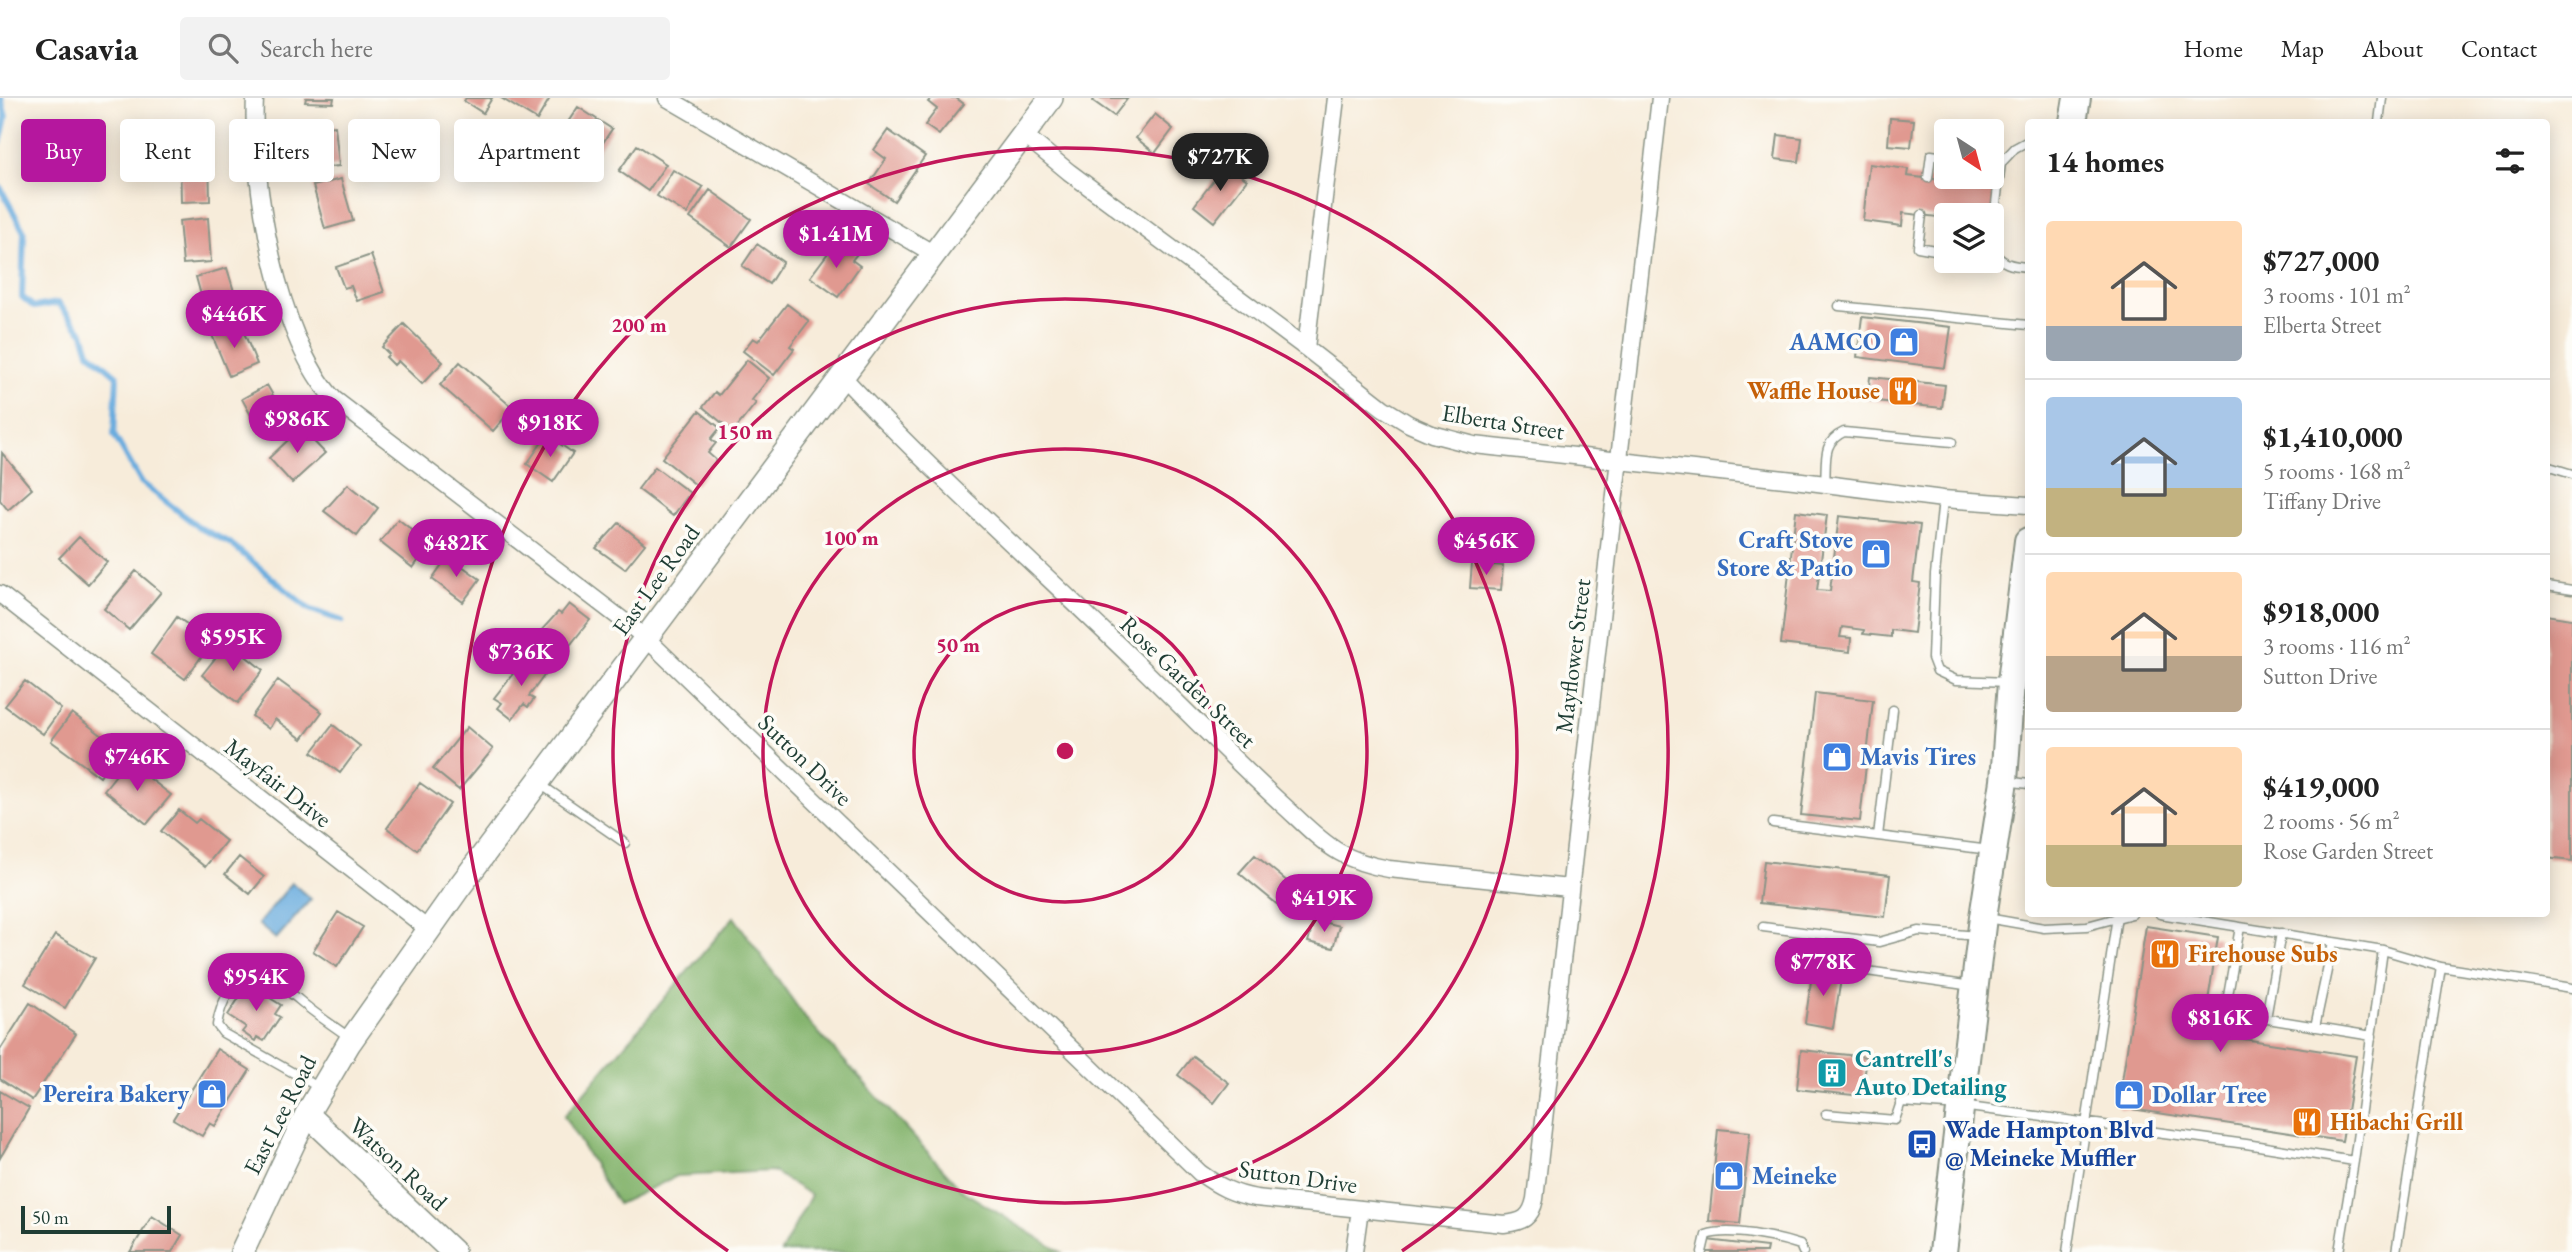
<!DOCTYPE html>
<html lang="en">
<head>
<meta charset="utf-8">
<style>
  body { margin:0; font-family:"EB Garamond",serif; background:#f2f2f2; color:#222; height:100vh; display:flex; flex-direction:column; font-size:26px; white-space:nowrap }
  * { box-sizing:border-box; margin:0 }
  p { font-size:23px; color:#767676 }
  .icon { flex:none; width:38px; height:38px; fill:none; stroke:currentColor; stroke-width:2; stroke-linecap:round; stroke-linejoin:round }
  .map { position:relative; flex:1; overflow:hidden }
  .panel { position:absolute; left:2025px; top:21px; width:525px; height:798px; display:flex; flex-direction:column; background:#fff; border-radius:7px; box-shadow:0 4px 18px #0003 }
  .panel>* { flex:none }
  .hud { position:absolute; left:21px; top:21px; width:665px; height:63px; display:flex; gap:14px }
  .needle { width:46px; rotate:144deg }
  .controls { position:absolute; left:1934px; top:21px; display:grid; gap:14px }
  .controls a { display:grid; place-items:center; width:70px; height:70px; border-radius:7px; background:#fff; box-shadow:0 4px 18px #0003; font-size:35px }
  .scale { position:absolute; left:21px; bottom:18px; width:150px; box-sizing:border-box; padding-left:7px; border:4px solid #1f3d34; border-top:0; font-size:19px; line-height:24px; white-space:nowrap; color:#1f3d34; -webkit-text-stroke:5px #fdfcf7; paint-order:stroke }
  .price { position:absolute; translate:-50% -60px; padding:0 16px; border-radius:24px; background:#b5179e; color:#fff; font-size:23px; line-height:46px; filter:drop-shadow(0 2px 4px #0008) }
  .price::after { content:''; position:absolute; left:50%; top:42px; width:21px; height:16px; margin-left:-10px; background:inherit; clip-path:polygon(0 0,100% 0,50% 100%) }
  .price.current { background:#222; color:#fff }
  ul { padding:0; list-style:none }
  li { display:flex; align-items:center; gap:21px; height:175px; padding:0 21px }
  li+li { border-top:2px solid #e0e0e0 }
  li span { display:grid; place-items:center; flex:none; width:196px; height:140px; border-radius:7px; color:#555 }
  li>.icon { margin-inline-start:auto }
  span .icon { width:84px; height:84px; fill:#fffc; stroke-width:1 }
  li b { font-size:30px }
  h2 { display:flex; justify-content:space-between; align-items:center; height:84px; padding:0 21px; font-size:30px }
  .chip { padding:0 24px; border-radius:7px; background:#fff; box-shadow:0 4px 18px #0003; font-size:24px; line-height:63px }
  .chip.current { background:#b5179e; color:#fff }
  header { display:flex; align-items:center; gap:42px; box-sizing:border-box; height:98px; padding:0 35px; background:#fff; border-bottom:2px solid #e0e0e0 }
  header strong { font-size:33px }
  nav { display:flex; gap:38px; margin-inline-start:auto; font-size:24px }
  .search { width:490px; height:63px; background:#f2f2f2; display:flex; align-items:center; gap:18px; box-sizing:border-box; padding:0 24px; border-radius:7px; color:#767676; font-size:26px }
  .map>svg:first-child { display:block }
  .forest { fill:#84b46d; stroke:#527850; stroke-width:2 }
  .water { fill:#69acde; stroke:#447489; stroke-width:2 }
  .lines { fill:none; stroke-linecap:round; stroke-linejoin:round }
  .stream { stroke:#69acde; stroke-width:6 }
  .building { fill:#e09990 }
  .lane-casing { stroke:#8b9487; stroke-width:11 }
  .street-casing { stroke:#8b9487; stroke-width:19 }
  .secondary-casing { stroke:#8b9487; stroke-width:26 }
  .primary-casing { stroke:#8b9487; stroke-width:30 }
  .lane { stroke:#fff; stroke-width:8 }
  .street { stroke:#fff; stroke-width:16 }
  .secondary { stroke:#fff; stroke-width:23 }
  .primary { stroke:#fff; stroke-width:26 }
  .ring { fill:none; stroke:#c2185b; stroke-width:3.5 }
  .labels { text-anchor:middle; stroke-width:7; stroke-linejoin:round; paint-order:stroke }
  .shop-label { font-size:24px; font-weight:bold; fill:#366cbe; stroke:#fdfcf7; text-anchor:end }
  .food-label { font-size:24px; font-weight:bold; fill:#c56008; stroke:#fdfcf7; text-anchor:start }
  .street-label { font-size:24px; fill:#1f3d34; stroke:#fdfcf7 }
  .culture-label { font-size:24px; font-weight:bold; fill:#0d838f; stroke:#fdfcf7; text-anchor:start }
  .transit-label { font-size:24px; font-weight:bold; fill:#164399; stroke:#fdfcf7; text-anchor:start }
  .centre { fill:#c2185b; stroke:#fdfcf7; stroke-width:3.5 }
  .ring-label { font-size:21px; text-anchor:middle; font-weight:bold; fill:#c2185b; stroke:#fdfcf7; stroke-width:7; stroke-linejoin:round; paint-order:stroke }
</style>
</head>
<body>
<header>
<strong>Casavia</strong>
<div class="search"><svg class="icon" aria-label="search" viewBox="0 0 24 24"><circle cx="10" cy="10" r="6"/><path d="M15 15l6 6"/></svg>Search here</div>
<nav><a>Home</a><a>Map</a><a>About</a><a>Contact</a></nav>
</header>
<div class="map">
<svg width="2572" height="1154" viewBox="0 0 2572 1154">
  <rect width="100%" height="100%" fill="#fdfcf7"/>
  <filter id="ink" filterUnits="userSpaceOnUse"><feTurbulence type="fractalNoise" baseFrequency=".0143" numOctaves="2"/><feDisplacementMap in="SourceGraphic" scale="14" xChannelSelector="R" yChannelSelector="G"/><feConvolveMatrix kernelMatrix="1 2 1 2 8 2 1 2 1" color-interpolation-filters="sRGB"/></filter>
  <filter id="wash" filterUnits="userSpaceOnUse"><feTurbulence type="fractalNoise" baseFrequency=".00686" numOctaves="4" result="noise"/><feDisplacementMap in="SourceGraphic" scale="28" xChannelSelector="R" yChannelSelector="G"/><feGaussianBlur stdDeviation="1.57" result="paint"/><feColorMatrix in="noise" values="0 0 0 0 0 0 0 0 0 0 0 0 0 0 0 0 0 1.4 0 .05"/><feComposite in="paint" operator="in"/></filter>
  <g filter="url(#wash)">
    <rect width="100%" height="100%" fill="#f7ecda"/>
    <!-- forest -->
    <path class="forest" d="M734,819L806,921L963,1093L1061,1154H781L811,1097L772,1073L677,1078L618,1106L564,1018Z"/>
    <!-- water -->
    <path class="water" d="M292,785L311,801L276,841L258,826Z"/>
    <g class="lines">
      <!-- stream -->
      <path class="stream" d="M0,45L6,19L1,0
        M0,89L24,134L22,199L34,209L58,205L83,235L89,254L117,278L114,337L141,384L200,430L230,445L309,511L342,523"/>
    </g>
    <g id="blocks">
      <!-- building -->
      <path class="building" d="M306,0H334L333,5L305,4Z
        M466,0H492L483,15L464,3Z
        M501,0H550L537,22Z
        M932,0H956L964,6L939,37L925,27L937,11L928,4Z
        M1095,0H1128L1114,18L1093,3Z
        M578,9L612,31L594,58L560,36Z
        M1155,16L1173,31L1155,55L1136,40Z
        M1890,20L1914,22L1911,49L1888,47Z
        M335,28L339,68L307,71L304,31Z
        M888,32L925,58L894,103L869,86L886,61L874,52Z
        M1778,37L1802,40L1799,64L1775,61Z
        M637,47L666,66L648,93L619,73Z
        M209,56L210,103L181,104L180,57Z
        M1226,66L1247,82L1214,124L1194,108Z
        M1869,66L1908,71L1907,78L1997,88L1993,117H1946V120L1903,115L1902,128L1863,123Z
        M673,72L703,89L687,116L657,98Z
        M341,81L353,123L325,131L313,88Z
        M710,92L751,121L731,149L690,120Z
        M208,120L211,164L183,166L179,123Z
        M757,146L783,164L769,186L742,168Z
        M843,146L857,156L852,162L860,168L838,199L810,179L834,147L840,151Z
        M371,157L384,194L357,203L351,188L344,190L336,169Z
        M227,170L241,217L209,226L196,179Z
        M787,206L809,223L790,248L794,251L774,277L743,253L753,240L758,243Z
        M1862,219L1951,229L1945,270L1857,259Z
        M240,225L257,266L229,278L212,237Z
        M404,226L443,264L422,286L398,263L394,267L386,259L389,256L382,249Z
        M747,262L769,280L752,302L756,305L733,334L703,309L715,294L719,297Z
        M460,264L513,310L493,333L440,287Z
        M1870,279L1945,287L1942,310L1867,302L1868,297H1862L1863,288H1869Z
        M267,287L286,320L260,334L242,301Z
        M699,313L720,330L711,341L716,345L708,355L716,362L696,387L662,360Z
        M301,330L325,355L292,385L269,360Z
        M547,337L573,355L553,384L527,366Z
        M2,355L32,391L8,412L0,402Z
        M655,369L690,395L673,418L638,391Z
        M348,386L378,410L357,438L324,413Z
        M1796,413L1827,417L1817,492L1830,493L1839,418L1920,427L1913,484L1920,485L1914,535L1891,532V539L1863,536L1864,532L1842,529L1840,539L1851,540L1850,554L1781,546Z
        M398,421L430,446L413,470L380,444Z
        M619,425L645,446L625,471L596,450Z
        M79,439L107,464L88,486L59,460Z
        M448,458L480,481L463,504L432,481Z
        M1472,465L1503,468L1501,492L1470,490Z
        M136,473L161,494L129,532L104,511Z
        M569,506L590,522L555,566L529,546L558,514L561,516Z
        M2546,517L2572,521V763L2546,760Z
        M177,519L212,544L185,581L151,556Z
        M228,544L263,572L238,605L202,577Z
        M534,559L549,571L529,598L534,601L528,609L524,606L512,621L498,610L502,605L494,600L515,573L520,576Z
        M278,582L322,614L302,641L275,621L269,631L252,618Z
        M25,583L61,611L43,636L5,608Z
        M1815,595L1873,602L1860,723L1801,717Z
        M72,615L120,651L100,679L51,643Z
        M333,627L360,648L340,675L312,654Z
        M467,629L493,651L459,692L433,671Z
        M127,663L171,697L147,726L104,692Z
        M420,685L450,706L417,752L387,730Z
        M179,712L195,725L199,721L226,743L205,769L161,733Z
        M1255,757L1294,789L1278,807L1239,775Z
        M239,759L264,779L250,796L225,776Z
        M1764,763L1890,777L1885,819L1759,805Z
        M338,814L363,829L337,869L313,853Z
        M1314,822L1339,828L1333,850L1308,844Z
        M2146,828L2218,839L2203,935L2356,958L2342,1043L2118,1009Z
        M55,837L95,860L65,910L25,886Z
        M1825,872L1842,875L1833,930L1805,925L1811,883L1804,881L1805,874L1824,877Z
        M248,886L281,907L275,916L280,919L264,943L257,939L255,943L242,934L246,929L228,917Z
        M30,905L76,936L32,1002L0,981V952Z
        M217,951L250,972L215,1028L210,1025L202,1038L173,1021Z
        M1801,952L1867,959L1862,998L1797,991Z
        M1193,958L1229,985L1214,1005L1178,977Z
        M0,993L29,1010L0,1060Z
        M1718,1031L1750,1034L1740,1126L1709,1123Z
        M152,1118L182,1137L172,1154H130Z
        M1707,1142L1767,1149L1766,1154H1706Z"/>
    </g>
  </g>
  <g filter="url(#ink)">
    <use href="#blocks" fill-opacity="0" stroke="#8b9487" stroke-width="2"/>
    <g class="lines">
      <!-- lane casing -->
      <g class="lane-casing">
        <path id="lane" d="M2379,24L2382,0
          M1928,80L1931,57L1946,59
          M1975,86L1977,79
          M1922,117L1918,149L1946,154
          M1992,138L2001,65L2015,50L2028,43
          M1992,152C2002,166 2011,168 2028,169
          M1839,208L2028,227
          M2546,368L2572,376
          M1825,386C1827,364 1821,344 1844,334L1952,344
          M1943,401L1935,477L1932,560L1937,573L1956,582L2008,584
          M2546,488L2572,492
          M2007,683L2028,686
          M540,686L625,745
          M1773,725L1990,752
          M1878,738L1893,612
          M2160,816L2383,852L2441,869
          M1987,820L2044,830L2087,828L2132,816
          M1763,829L1879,844L1919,833L1978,838
          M2240,829L2225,914L2372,938
          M1853,871L1972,888
          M2266,920L2281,835
          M2315,929L2333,844
          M320,990L223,935L217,927C219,913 223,903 230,892C254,856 287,893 310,911C323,921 336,930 349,939
          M1826,1016L1895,1022L1901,1004L1961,1008L2246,1046L2354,1063L2383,852
          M1702,1154L1706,1137C1729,1129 1776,1139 1800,1147L1803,1154
          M2067,1154L2117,818
          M2339,1154L2354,1063
          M2396,1154L2441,869L2572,890"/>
      </g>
      <!-- street casing -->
      <g class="street-casing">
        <path id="street" d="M255,0C251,82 277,240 334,301L646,540L1200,1075C1218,1088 1233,1096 1256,1100L1504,1126C1523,1124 1531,1120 1535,1101L1660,0
          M667,0L934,156
          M1023,36L1069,74L1306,250L1383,310L1409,326L1432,336L1474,347L1794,382L1943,401L2028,407
          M1306,250L1336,0
          M842,278C937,380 1042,472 1142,570C1188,615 1234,662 1282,706C1300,722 1318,742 1339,754C1354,763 1371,768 1389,771L1569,790
          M0,496L429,832
          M1354,1154L1360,1111"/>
      </g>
      <!-- secondary casing -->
      <g class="secondary-casing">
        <path id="secondary" d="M307,1016L453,1154
          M242,1154L307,1016L349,945L457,792L1051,0"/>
      </g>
      <!-- primary casing -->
      <g class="primary-casing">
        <path id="primary" d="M2073,24L2077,0
          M1943,1154L1983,819L2004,683L2011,584L2028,443"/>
      </g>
      <!-- lane -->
      <use href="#lane" class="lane"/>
      <!-- street -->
      <use href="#street" class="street"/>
      <!-- secondary -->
      <use href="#secondary" class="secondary"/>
      <!-- primary -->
      <use href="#primary" class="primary"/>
    </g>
  </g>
  <!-- distance rings -->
  <g class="ring">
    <circle cx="1065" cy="653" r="151"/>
    <circle cx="1065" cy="653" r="302"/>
    <circle cx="1065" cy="653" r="452"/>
    <path d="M728 1153A603 603 0 1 1 1402 1153"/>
  </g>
  <!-- icons -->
  <defs>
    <g id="shop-square" transform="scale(1.575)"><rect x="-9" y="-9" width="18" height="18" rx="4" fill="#3f7fe0" stroke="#fdfcf7"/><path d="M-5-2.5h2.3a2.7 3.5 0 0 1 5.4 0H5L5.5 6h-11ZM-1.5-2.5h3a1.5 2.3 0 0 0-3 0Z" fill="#fff"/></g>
    <g id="restaurant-square" transform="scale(1.575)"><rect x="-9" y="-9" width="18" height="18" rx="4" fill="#e8710a" stroke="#fdfcf7"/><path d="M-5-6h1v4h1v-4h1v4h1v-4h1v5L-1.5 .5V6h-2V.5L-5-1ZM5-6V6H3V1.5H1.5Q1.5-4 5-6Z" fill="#fff"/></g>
    <g id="building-square" transform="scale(1.575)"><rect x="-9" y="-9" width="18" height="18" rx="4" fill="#0f9aa8" stroke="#fdfcf7"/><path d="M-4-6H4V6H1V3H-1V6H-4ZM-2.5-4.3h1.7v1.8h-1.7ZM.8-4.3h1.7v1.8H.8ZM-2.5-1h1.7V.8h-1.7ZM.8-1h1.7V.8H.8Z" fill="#fff"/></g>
    <g id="bus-square" transform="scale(1.575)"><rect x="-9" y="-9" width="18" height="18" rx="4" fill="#1a4fb4" stroke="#fdfcf7"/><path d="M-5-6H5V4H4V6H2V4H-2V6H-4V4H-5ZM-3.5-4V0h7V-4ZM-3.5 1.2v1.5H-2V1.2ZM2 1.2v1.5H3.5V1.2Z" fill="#fff"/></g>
  </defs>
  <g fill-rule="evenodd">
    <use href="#shop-square" x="1904" y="244"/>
    <use href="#restaurant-square" x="1903" y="293"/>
    <use href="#shop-square" x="1876" y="456"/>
    <use href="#shop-square" x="1837" y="659"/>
    <use href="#restaurant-square" x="2165" y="856"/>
    <use href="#building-square" x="1832" y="975"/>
    <use href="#shop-square" x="212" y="996"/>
    <use href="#shop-square" x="2129" y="997"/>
    <use href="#restaurant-square" x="2307" y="1024"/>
    <use href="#bus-square" x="1922" y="1046"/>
    <use href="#shop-square" x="1729" y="1078"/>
  </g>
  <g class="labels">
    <!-- shop labels -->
    <g class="shop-label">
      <text x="1881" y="252">AAMCO</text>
      <text x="1853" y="450">Craft Stove<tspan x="1853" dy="28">Store &amp; Patio</tspan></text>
      <text x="1860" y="667" text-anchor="start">Mavis Tires</text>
      <text x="189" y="1004">Pereira Bakery</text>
      <text x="2152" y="1005" text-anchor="start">Dollar Tree</text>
      <text x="1752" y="1086" text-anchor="start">Meineke</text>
    </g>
    <!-- food labels -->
    <g class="food-label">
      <text x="1880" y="301" text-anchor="end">Waffle House</text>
      <text x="2188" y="864">Firehouse Subs</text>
      <text x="2330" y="1032">Hibachi Grill</text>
    </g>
    <!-- street labels -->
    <g class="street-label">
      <text transform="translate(1503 324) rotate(9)" y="8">Elberta Street</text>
      <text transform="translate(656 482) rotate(-54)" y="8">East Lee Road</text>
      <text transform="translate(1573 558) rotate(-83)" y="8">Mayflower Street</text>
      <text transform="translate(1188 584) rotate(44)" y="8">Rose Garden Street</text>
      <text transform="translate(805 662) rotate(44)" y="8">Sutton Drive</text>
      <text transform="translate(278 685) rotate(38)" y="8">Mayfair Drive</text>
      <text transform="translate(280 1017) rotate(-63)" y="8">East Lee Road</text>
      <text transform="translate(398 1066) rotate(43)" y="8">Watson Road</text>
      <text transform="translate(1298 1079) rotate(8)" y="8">Sutton Drive</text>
    </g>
    <!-- culture labels -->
    <g class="culture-label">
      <text x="1855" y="969">Cantrell's<tspan x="1855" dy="28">Auto Detailing</tspan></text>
    </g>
    <!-- transit labels -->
    <g class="transit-label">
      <text x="1945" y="1040">Wade Hampton Blvd<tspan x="1945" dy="28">@ Meineke Muffler</tspan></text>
    </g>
  </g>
  <circle cx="1065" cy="653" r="10" class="centre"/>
  <g class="ring-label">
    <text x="639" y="234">200 m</text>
    <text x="745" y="341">150 m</text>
    <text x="851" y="447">100 m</text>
    <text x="958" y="554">50 m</text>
  </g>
</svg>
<div class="controls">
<a><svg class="needle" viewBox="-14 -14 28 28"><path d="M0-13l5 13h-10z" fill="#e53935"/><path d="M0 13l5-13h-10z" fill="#767676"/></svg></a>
<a><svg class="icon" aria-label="layers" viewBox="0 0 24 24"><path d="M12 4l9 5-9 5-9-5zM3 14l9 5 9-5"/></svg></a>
</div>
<div class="scale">50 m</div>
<b class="price current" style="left:1220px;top:95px">$727K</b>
<b class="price" style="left:836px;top:172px">$1.41M</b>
<b class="price" style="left:234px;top:252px">$446K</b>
<b class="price" style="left:297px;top:357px">$986K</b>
<b class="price" style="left:550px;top:361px">$918K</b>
<b class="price" style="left:1486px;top:479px">$456K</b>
<b class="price" style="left:456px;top:481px">$482K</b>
<b class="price" style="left:233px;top:575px">$595K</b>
<b class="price" style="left:521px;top:590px">$736K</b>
<b class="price" style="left:137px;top:695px">$746K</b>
<b class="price" style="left:1324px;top:836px">$419K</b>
<b class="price" style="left:1823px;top:900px">$778K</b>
<b class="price" style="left:256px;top:915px">$954K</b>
<b class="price" style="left:2220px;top:956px">$816K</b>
<div class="hud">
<a class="chip current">Buy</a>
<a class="chip">Rent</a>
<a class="chip">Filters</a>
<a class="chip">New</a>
<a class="chip">Apartment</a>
</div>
<section class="panel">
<h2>14 homes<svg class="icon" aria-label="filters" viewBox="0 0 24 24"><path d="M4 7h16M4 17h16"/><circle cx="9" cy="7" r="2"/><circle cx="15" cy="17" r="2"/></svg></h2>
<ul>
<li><span style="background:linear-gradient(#ffd9b3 75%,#9aa5b1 0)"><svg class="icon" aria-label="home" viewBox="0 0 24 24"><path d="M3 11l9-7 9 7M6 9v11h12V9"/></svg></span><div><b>$727,000</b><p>3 rooms · 101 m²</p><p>Elberta Street</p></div></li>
<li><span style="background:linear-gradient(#a9c7e8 65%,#c2b280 0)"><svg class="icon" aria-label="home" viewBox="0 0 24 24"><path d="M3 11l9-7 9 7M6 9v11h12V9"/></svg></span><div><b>$1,410,000</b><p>5 rooms · 168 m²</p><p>Tiffany Drive</p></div></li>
<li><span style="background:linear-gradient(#ffd9b3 60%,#b9a48a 0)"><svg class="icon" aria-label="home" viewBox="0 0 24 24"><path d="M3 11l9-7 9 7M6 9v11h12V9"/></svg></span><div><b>$918,000</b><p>3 rooms · 116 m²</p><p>Sutton Drive</p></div></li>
<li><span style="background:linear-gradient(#ffd9b3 70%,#c2b280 0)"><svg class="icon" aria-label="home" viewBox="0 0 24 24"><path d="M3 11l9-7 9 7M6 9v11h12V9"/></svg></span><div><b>$419,000</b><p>2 rooms · 56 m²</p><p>Rose Garden Street</p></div></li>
</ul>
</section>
</div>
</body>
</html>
